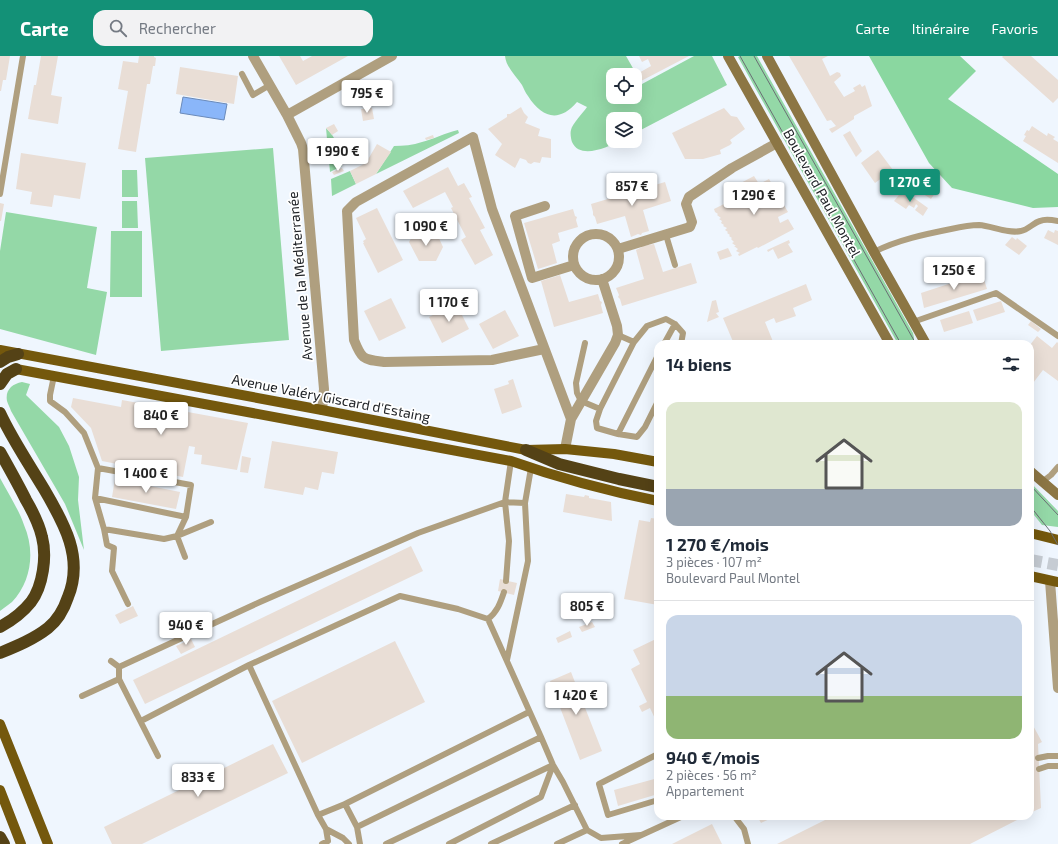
<!DOCTYPE html>
<html lang="fr">
<head>
<meta charset="utf-8">
<style>
  body { margin:0; font-family:"Exo 2",sans-serif; background:#f2f2f3; color:#1f2937; height:100vh; display:flex; flex-direction:column; font-size:15px; white-space:nowrap }
  * { box-sizing:border-box; margin:0 }
  p { font-size:13px; color:#747a83 }
  .icon { flex:none; width:22px; height:22px; fill:none; stroke:currentColor; stroke-width:2; stroke-linecap:round; stroke-linejoin:round }
  .map { position:relative; flex:1; overflow:hidden }
  .details { position:absolute; left:654px; top:284px; width:380px; height:480px; display:flex; flex-direction:column; background:#fff; border-radius:12px; box-shadow:0 4px 16px #0002 }
  .details>* { flex:none }
  .tools { position:absolute; left:606px; top:12px; display:grid; gap:8px }
  .tools a { display:grid; place-items:center; width:36px; height:36px; border-radius:8px; background:#fff; box-shadow:0 4px 16px #0002; font-size:20px }
  .price { position:absolute; translate:-50% -34px; padding:0 9px; border-radius:4px; background:#fff; color:#222; font-size:13px; line-height:26px; filter:drop-shadow(0 1px 2px #0008) }
  .price::after { content:''; position:absolute; left:50%; top:24px; width:12px; height:9px; margin-left:-6px; background:inherit; clip-path:polygon(0 0,100% 0,50% 100%) }
  .price.active { background:#139177; color:#fff }
  ul { padding:0; list-style:none }
  li { display:grid; align-content:center; gap:8px; height:212px; padding:0 12px }
  li+li { border-top:1px solid #e0e1e3 }
  li span { display:grid; place-items:center; height:124px; border-radius:12px; color:#555 }
  li>.icon { margin-inline-start:auto }
  span .icon { width:72px; height:72px; fill:#fffc; stroke-width:1 }
  li b { font-size:17px }
  h2 { display:flex; justify-content:space-between; align-items:center; height:48px; padding:0 12px; font-size:17px }
  header { display:flex; align-items:center; gap:24px; box-sizing:border-box; height:56px; padding:0 20px; background:#139177; color:#fff }
  header strong { font-size:19px }
  nav { display:flex; gap:22px; margin-inline-start:auto; font-size:14px }
  .search { width:280px; height:36px; background:#f2f2f3; display:flex; align-items:center; gap:10px; box-sizing:border-box; padding:0 14px; border-radius:12px; color:#747a83; font-size:15px }
  .map>svg:first-child { display:block }
  .green { fill:#94d8a7; fill-rule:evenodd }
  .forest { fill:#8ad7a0 }
  .water { fill:#8ab6f9; stroke:#6a8aba }
  .building { fill:#e9ded6 }
  .lines { fill:none; stroke-linecap:round; stroke-linejoin:round }
  .highway-tunnel { stroke:#c6ccd3; stroke-width:12; stroke-dasharray:12 6; stroke-linecap:butt }
  .lane { stroke:#af9f7f; stroke-width:6 }
  .street { stroke:#af9f7f; stroke-width:10 }
  .secondary { stroke:#8c7644; stroke-width:10 }
  .primary { stroke:#74580d; stroke-width:10 }
  .highway { stroke:#544216; stroke-width:12 }
  .tram { stroke:#6a6e74; stroke-width:1 }
  .labels { text-anchor:middle; stroke-width:3.5; stroke-linejoin:round; paint-order:stroke }
  .street-label { font-size:14px; fill:#212428; stroke:#fff }
</style>
</head>
<body>
<header>
<strong>Carte</strong>
<div class="search"><svg class="icon" aria-label="search" viewBox="0 0 24 24"><circle cx="10" cy="10" r="6"/><path d="M15 15l6 6"/></svg>Rechercher</div>
<nav><a>Carte</a><a>Itinéraire</a><a>Favoris</a></nav>
</header>
<div class="map">
<svg width="1058" height="788" viewBox="0 0 1058 788">
  <rect width="100%" height="100%" fill="#eff6fe"/>
  <!-- green -->
  <path class="green" d="M505,0H626L642,28L694,0H712L727,29L635,77V63H613V85H620C608,91 580,104 572,86C571,83 570,77 571,74C572,68 583,57 587,51L577,46C559,67 542,62 528,40C525,36 524,33 522,29C516,20 506,11 505,0ZM613,19H635V41H613Z
    M740,0H757L913,277L914,282V288H898L738,1Z
    M326,72C331,77 335,82 337,89C339,98 336,102 342,110L330,116Z
    M458,74L459,77L376,118L394,90C403,90 413,89 422,86C434,83 445,77 458,74Z
    M273,92L289,284L161,295L145,102Z
    M122,114H137L138,141H122Z
    M350,115L356,128L332,140L331,123Z
    M122,145H137L138,172H122Z
    M6,156L97,171L87,232L107,236L96,299L0,273V195Z
    M111,175H142V241H110Z
    M22,326L30,328L26,339L59,371L69,390L79,421L78,444L84,494L65,448L11,355C10,352 8,348 7,345C5,334 12,328 22,326Z
    M0,422C8,437 19,454 24,469C35,494 32,525 12,546C8,549 4,552 0,555Z
    M1030,426L1058,455V471L1042,469L1030,454Z"/>
  <!-- forest -->
  <path class="forest" d="M869,0H960L976,15L948,43L1058,118V151L1033,152L952,132L929,107Z"/>
  <!-- water -->
  <path class="water" d="M183,41L227,48L224,64L180,57Z"/>
  <!-- building -->
  <path class="building" d="M0,0H10L6,24H3L1,35H0Z
    M41,0H58L51,39L62,41L58,68L28,63L34,29H36Z
    M139,0H154V1L156,2L155,10H153L150,28H147L136,96L118,93L128,35L118,33L123,5L138,7Z
    M279,0H300L303,5L312,0H348L296,29Z
    M639,0H689L641,25L637,18L651,10L648,3L642,6Z
    M789,0H828L822,3L830,20L837,16L840,17L841,20L834,26L844,41L855,35L853,32L860,28L862,31L865,29L872,50L854,60V63L832,77L829,73L836,70L831,64L827,65Z
    M1003,0H1031L1058,24V42L1053,47L1002,1Z
    M180,11L238,20L234,48L176,38Z
    M521,51L524,57L528,61L525,67L540,73L538,80L551,83V102L542,101L540,107L534,106L531,108L528,107L526,104L520,102L515,112L495,99L502,88L488,73L507,61V58H510Z
    M372,52L374,63L363,65L361,53Z
    M724,52L731,60L737,61L745,73L730,84L732,87L730,89L720,94L721,98L703,103H685L672,77Z
    M334,68L338,75L332,79L326,72Z
    M1032,70L1047,80L1048,77L1055,81L1053,83L1058,86V107L1023,85L1026,80L1024,79L1027,74L1029,75Z
    M850,75L862,95L856,101L843,79Z
    M433,79L434,82L426,84L425,82Z
    M377,88L391,96L376,118L356,128L350,115L366,107Z
    M878,94L893,114L875,127L861,107Z
    M21,97L86,107L80,143L54,139L52,151L30,148L32,136L16,133Z
    M448,111L458,130L464,127L472,141L469,142L485,172L480,174L493,199L475,209L461,184L466,181L451,152L453,151L445,136L413,152L403,135Z
    M342,112L344,115L334,119L332,116Z
    M754,120L759,128L769,123L788,156L778,161L780,167L788,163L794,173L758,192L757,191L739,200L738,198L740,197L736,195L738,193L734,190H736L732,187L734,186L731,183L732,182L729,180L730,179L727,177L728,176L725,174L727,172L723,170L724,169L721,167L722,165L719,163L721,162L717,159L718,158L715,156L714,153L738,141L740,138L735,130Z
    M919,124L937,134L931,143L914,132Z
    M665,126L671,145L643,154L649,175L642,177L641,179L638,178L631,181L625,160L597,168L595,161L593,159V156L591,148Z
    M903,134L928,152L923,160L915,154L918,150L916,148L914,152L909,149L906,153L894,145Z
    M0,147L4,148L1,165H0Z
    M377,152L403,204L378,217L363,187H364L363,185L366,183L356,162Z
    M573,153L575,160L577,161L576,164L578,171L558,177L560,185L552,188L557,207L538,213L524,167Z
    M1048,174L1054,177L1055,174L1058,175V189L1044,182Z
    M414,177L437,178L443,191L436,205H419L409,186Z
    M1012,181L1016,184L1017,182L1027,190L1019,199L1005,189Z
    M789,184L790,187L788,188L793,196L778,203L773,193L768,196L767,194Z
    M654,188L663,216L691,207L697,227L622,250L620,243L618,241L619,239L616,232L644,223L636,194L642,191V190Z
    M728,192L732,200L720,204L717,196Z
    M982,217L987,233L924,252L921,237Z
    M560,219L569,246L598,238L600,245L602,246L601,249L603,257L554,271L541,225Z
    M806,228L812,244L793,252L796,260L776,267L774,262L765,266L774,288H734L723,262Z
    M391,242L406,272L379,285L364,255Z
    M716,244L719,256L716,257L719,261L707,266L712,245Z
    M1001,245L1005,256L977,265L973,254Z
    M456,247L469,273L442,287L429,261Z
    M505,254L519,280L493,293L479,268Z
    M969,255L973,267L944,276L940,264Z
    M1031,265L1041,273L1038,276L1028,269Z
    M1037,280L1052,292L1057,286L1058,287V325L1043,314L1030,331V289Z
    M513,323L522,351L502,358L494,333L509,328L508,325Z
    M73,342L121,351L122,344L248,367L237,414L201,408L202,399L194,398L195,391L189,390L183,421L102,405L91,372L71,351Z
    M272,385L338,396L334,418L322,416L318,434L305,431L303,439L264,432Z
    M242,400L251,402L248,417L240,416Z
    M115,423L180,436L176,453L112,441Z
    M566,438L584,441L585,439L589,440V442L611,446L612,465L563,456Z
    M651,462L658,463V549L624,543L639,464L650,466Z
    M411,490L423,515L145,648L133,624Z
    M500,523L517,527L514,539L498,535Z
    M133,550L138,560L120,568L115,559Z
    M592,566L595,571L582,576L579,571Z
    M570,575L572,581L558,587L556,582Z
    M658,582V669L650,652L642,656L639,650L647,646L631,613L640,608L633,594Z
    M191,583L195,591L181,598L176,590Z
    M395,585L425,646L302,707L272,645Z
    M571,616L602,695L580,704L550,625Z
    M1030,664L1042,686L1038,688L1041,752L1030,757Z
    M273,688L288,717L142,788H112L104,771Z
    M658,722V738L618,750L614,734Z
    M757,760H776L761,767Z
    M833,760H1025L970,788H777Z
    M712,768L722,788H672Z"/>
  <g class="lines">
    <!-- highway-tunnel -->
    <path class="highway-tunnel" d="M1030,504L1058,509"/>
    <!-- lane -->
    <path class="lane" d="M242,18L253,39L270,29
      M0,138L23,0
      M666,179L675,209
      M874,196C897,184 926,178 951,173C960,171 969,169 979,169C992,170 1008,178 1021,175C1028,174 1033,167 1040,165C1044,163 1053,164 1058,165
      M913,266L996,237L1058,280
      M618,279L634,286
      M585,287L576,327L577,337L581,345L600,353
      M664,288L675,268
      M54,320L50,339V345L65,356L84,377L98,412L95,442L104,473L107,489L114,492L112,515L128,548
      M658,345L645,371L637,381L618,378L597,372L596,365L600,353L634,286L647,270L666,263L675,268L683,277L681,288
      M618,378L658,299
      M98,412L191,429L186,461L177,480L185,501
      M1042,426L1051,419L1058,411
      M95,442L186,461
      M104,473L164,483L177,480L211,466
      M506,525L509,485L505,446L511,405
      M488,563C497,556 500,548 504,536
      M507,604L528,505L525,447L531,412
      M111,605L119,611
      M82,640L119,623
      M141,665L249,609
      M658,698L599,728L608,759L658,744
      M158,700L119,623V611L260,546L418,477L505,446L525,447
      M1038,702L1048,700H1058
      M1039,713L1048,710H1058
      M345,748L529,656
      M318,759L326,773L328,785L322,788
      M734,760L744,773L748,788
      M357,771L541,681
      M326,773L343,782L349,788
      M360,788L357,771L345,748L318,759L249,609L400,540L458,553L488,563L541,681L553,709L563,726L587,774L601,782L641,779
      M386,788L553,709
      M449,788L541,741L553,709
      M491,788L575,749
      M557,788L587,774
      M622,788L683,760"/>
    <!-- street -->
    <path class="street" d="M253,0L287,59L301,87L303,93L324,333L322,354
      M287,59L392,0
      M545,150L515,160L532,222L574,209
      M573 201a23 23 0 1 1 46 0a23 23 0 1 1-46 0Z
      M618,193L690,171L692,166L686,148L689,141L732,112L777,87
      M544,293L492,304L384,306C363,303 362,304 354,284L347,155L356,146L473,81L492,153L571,363L565,393
      M571,363L615,287L618,279L617,270L602,223
      M1050,525L1058,632"/>
    <!-- secondary -->
    <path class="secondary" d="M728,0L890,288
      M767,0L874,196L926,288
      M1030,415L1058,439"/>
    <!-- primary -->
    <path class="primary" d="M0,294L322,354L526,394L565,393L614,398L658,406
      M16,313L511,405C559,422 608,435 658,445
      M1030,477L1058,484
      M1030,520L1058,526
      M0,668L48,788
      M0,734L21,788"/>
    <!-- highway -->
    <path class="highway" d="M0,306L8,301L18,298
      M0,328L7,318L16,313
      M0,357C12,383 29,408 44,433C64,467 84,502 68,541C64,553 58,564 48,572C34,583 17,590 0,597
      M526,394L559,408L619,423L658,431
      M0,396C9,412 18,428 26,444C33,456 39,468 42,481C47,500 43,530 31,546C23,556 11,565 0,571
      M0,781L4,788"/>
    <!-- tram -->
    <path class="tram" d="M740,0L901,288
      M754,0L916,288
      M1030,429L1058,459
      M1030,450L1050,475L1058,489"/>
  </g>
  <g class="labels">
    <!-- street labels -->
    <g class="street-label">
      <text transform="translate(822 137) rotate(61)" y="5">Boulevard Paul Montel</text>
      <text transform="translate(300 220) rotate(-95)" y="5">Avenue de la Méditerranée</text>
      <text transform="translate(331 342) rotate(11)" y="5">Avenue Valéry Giscard d'Estaing</text>
    </g>
  </g>
</svg>
<div class="tools">
<a><svg class="icon" aria-label="locate" viewBox="0 0 24 24"><circle cx="12" cy="12" r="6"/><path d="M12 2v4M12 18v4M2 12h4M18 12h4"/></svg></a>
<a><svg class="icon" aria-label="layers" viewBox="0 0 24 24"><path d="M12 4l9 5-9 5-9-5zM3 14l9 5 9-5"/></svg></a>
</div>
<b class="price" style="left:367px;top:58px">795 €</b>
<b class="price" style="left:338px;top:116px">1 990 €</b>
<b class="price active" style="left:910px;top:147px">1 270 €</b>
<b class="price" style="left:632px;top:151px">857 €</b>
<b class="price" style="left:754px;top:160px">1 290 €</b>
<b class="price" style="left:426px;top:191px">1 090 €</b>
<b class="price" style="left:954px;top:235px">1 250 €</b>
<b class="price" style="left:449px;top:267px">1 170 €</b>
<b class="price" style="left:161px;top:380px">840 €</b>
<b class="price" style="left:146px;top:438px">1 400 €</b>
<b class="price" style="left:587px;top:571px">805 €</b>
<b class="price" style="left:186px;top:590px">940 €</b>
<b class="price" style="left:576px;top:660px">1 420 €</b>
<b class="price" style="left:198px;top:742px">833 €</b>
<section class="details">
<h2>14 biens<svg class="icon" aria-label="filters" viewBox="0 0 24 24"><path d="M4 7h16M4 17h16"/><circle cx="9" cy="7" r="2"/><circle cx="15" cy="17" r="2"/></svg></h2>
<ul>
<li><span style="background:linear-gradient(#dfe7d0 70%,#9aa5b1 0)"><svg class="icon" aria-label="home" viewBox="0 0 24 24"><path d="M3 11l9-7 9 7M6 9v11h12V9"/></svg></span><div><b>1 270 €/mois</b><p>3 pièces · 107 m²</p><p>Boulevard Paul Montel</p></div></li>
<li><span style="background:linear-gradient(#c9d6e8 65%,#8fb573 0)"><svg class="icon" aria-label="home" viewBox="0 0 24 24"><path d="M3 11l9-7 9 7M6 9v11h12V9"/></svg></span><div><b>940 €/mois</b><p>2 pièces · 56 m²</p><p>Appartement</p></div></li>
</ul>
</section>
</div>
</body>
</html>
